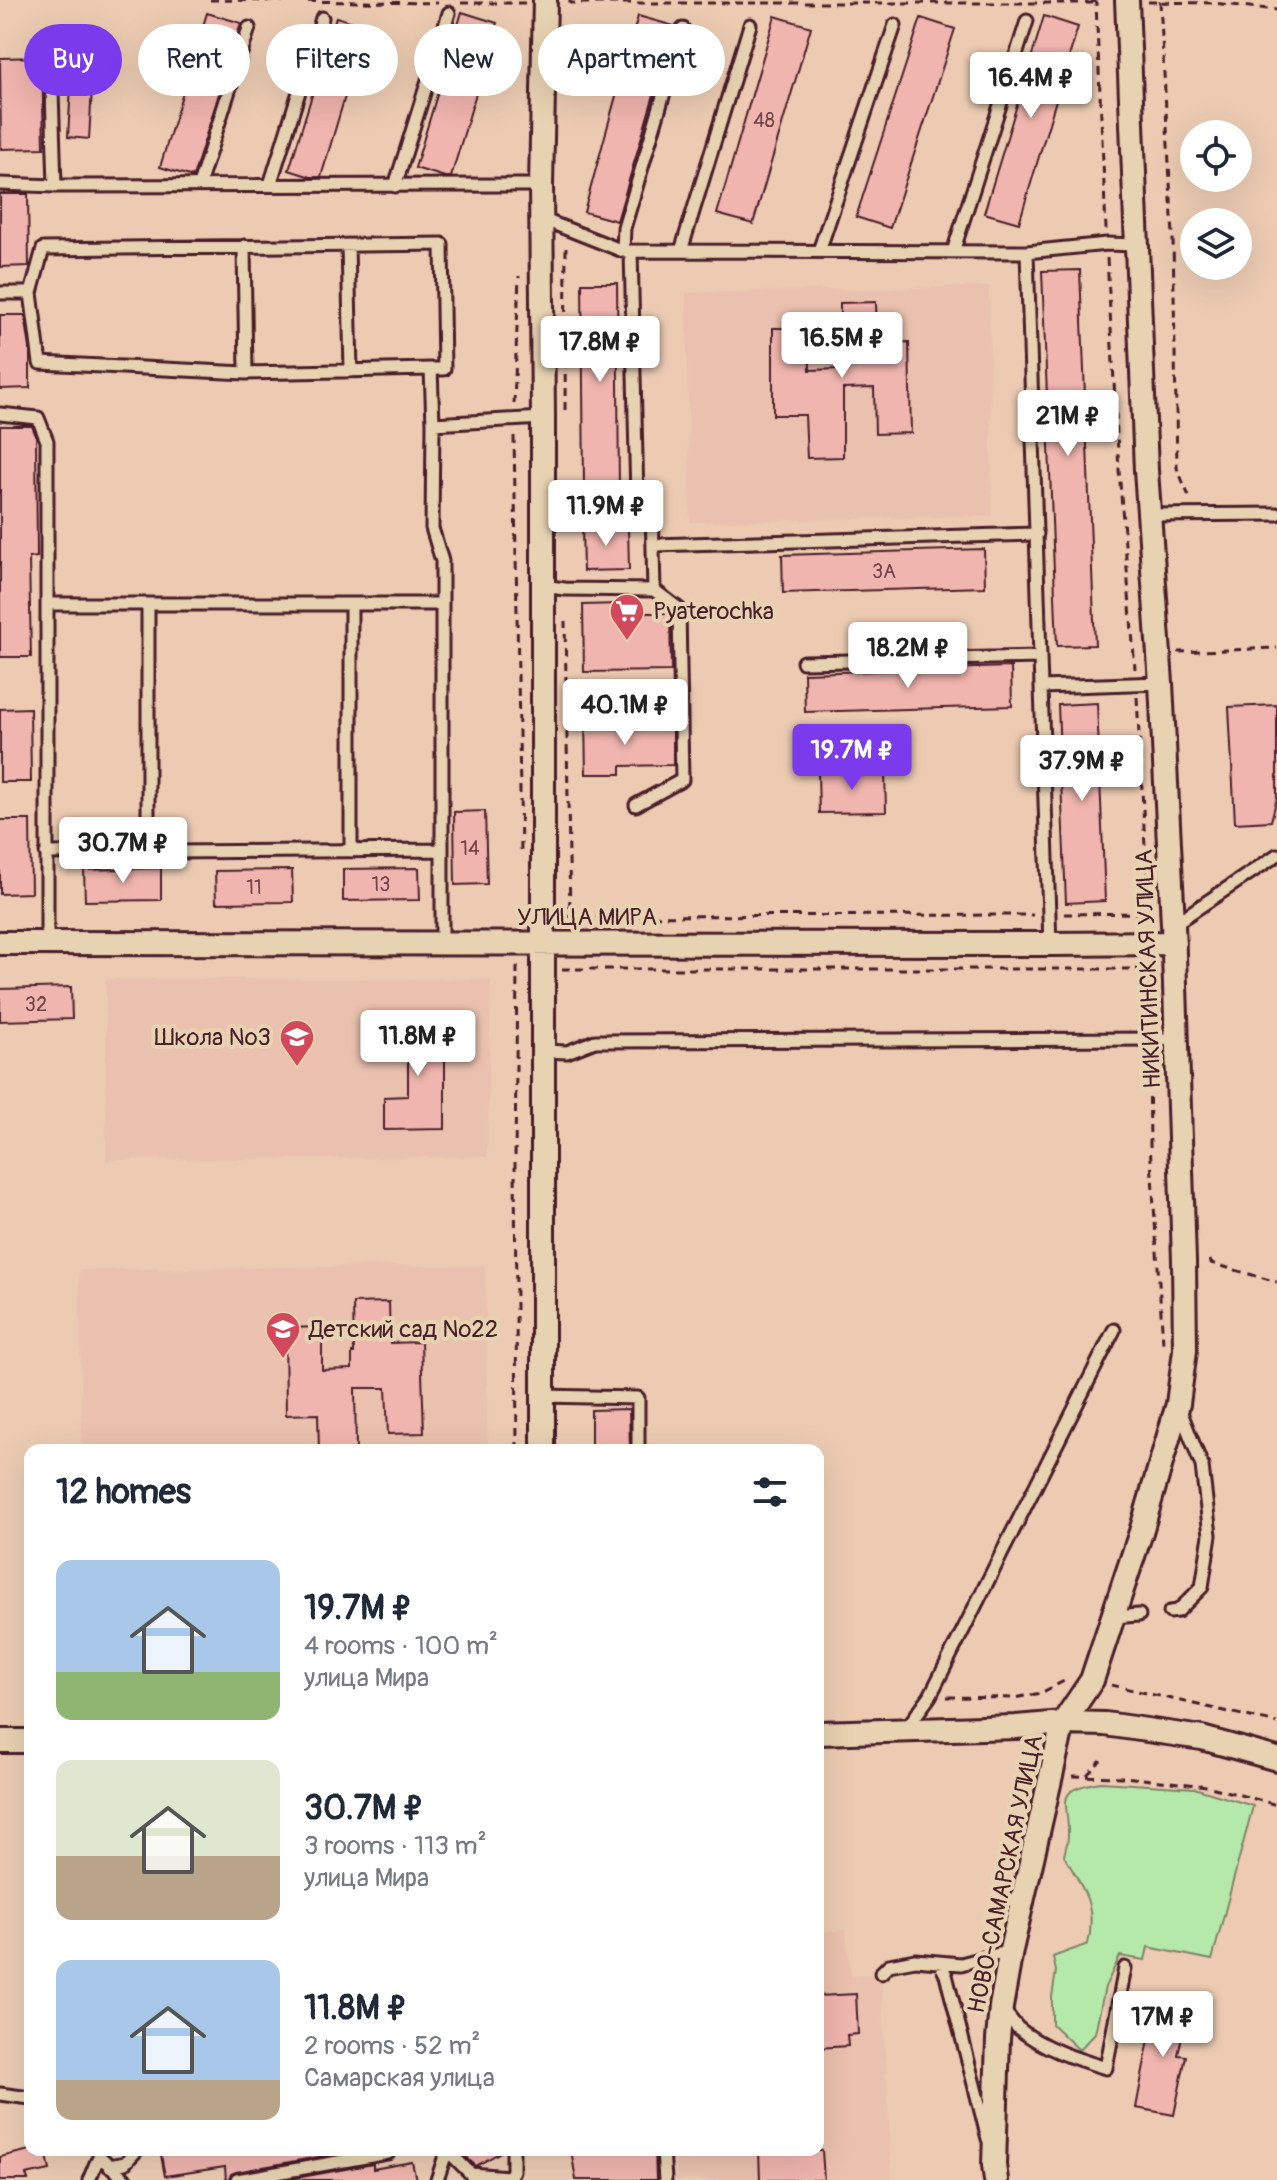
<!DOCTYPE html>
<html lang="en">
<head>
<meta charset="utf-8">
<style>
  body { margin:0; font-family:Pangolin,sans-serif; background:#f6f6f7; color:#1f2937; height:100vh; display:flex; flex-direction:column; font-size:30px; white-space:nowrap }
  * { box-sizing:border-box; margin:0 }
  p { font-size:26px; color:#747a83 }
  .icon { flex:none; width:44px; height:44px; fill:none; stroke:currentColor; stroke-width:2; stroke-linecap:round; stroke-linejoin:round }
  .map { position:relative; flex:1; overflow:hidden }
  .panel { position:absolute; left:24px; top:1444px; width:800px; height:712px; display:flex; flex-direction:column; background:#fff; border-radius:16px; box-shadow:0 8px 32px #0002 }
  .panel>* { flex:none }
  .top-card { position:absolute; left:24px; top:24px; width:800px; height:72px; display:flex; gap:16px }
  .fabs { position:absolute; left:1180px; top:120px; display:grid; gap:16px }
  .fabs a { display:grid; place-items:center; width:72px; height:72px; border-radius:50%; background:#fff; box-shadow:0 8px 32px #0002; font-size:40px }
  .price { position:absolute; translate:-50% -68px; padding:0 18px; border-radius:8px; background:#fff; color:#222; font-size:26px; line-height:52px; filter:drop-shadow(0 2px 4px #0008) }
  .price::after { content:''; position:absolute; left:50%; top:48px; width:24px; height:18px; margin-left:-12px; background:inherit; clip-path:polygon(0 0,100% 0,50% 100%) }
  .price.active { background:#7c3aed; color:#fff }
  ul { padding:0; list-style:none }
  li { display:flex; align-items:center; gap:24px; height:200px; padding:0 32px }
  li span { display:grid; place-items:center; flex:none; width:224px; height:160px; border-radius:16px; color:#555 }
  li>.icon { margin-inline-start:auto }
  span .icon { width:96px; height:96px; fill:#fffc; stroke-width:1 }
  li b { font-size:34px }
  h2 { display:flex; justify-content:space-between; align-items:center; height:96px; padding:0 32px; font-size:34px }
  .chip { padding:0 28px; border-radius:36px; background:#fff; box-shadow:0 8px 32px #0002; font-size:28px; line-height:72px }
  .chip.active { background:#7c3aed; color:#fff }
  .map>svg:first-child { display:block }
  .built { fill:#eac1ae }
  .green { fill:#b5e9aa; stroke:#80846a; stroke-width:2 }
  .building { fill:#f0b5ae; stroke:#4a1f2b; stroke-width:2 }
  .lines { fill:none; stroke-linecap:round; stroke-linejoin:round }
  .service-casing { stroke:#4a1f2b; stroke-width:17 }
  .minor-casing { stroke:#4a1f2b; stroke-width:28 }
  .path { stroke:#4a1f2b; stroke-width:3; stroke-dasharray:8 6; stroke-linecap:butt }
  .service { stroke:#e7d2b1; stroke-width:11 }
  .minor { stroke:#e7d2b1; stroke-width:22 }
  .labels { text-anchor:middle; stroke-width:8; stroke-linejoin:round; paint-order:stroke }
  .number-label { font-size:20px; fill:#74444c }
  .poi-label { font-size:24px; fill:#4a1f2b; stroke:#e7d2b1; text-anchor:start }
  .street-label { font-size:24px; fill:#4a1f2b; stroke:#e7d2b1 }
</style>
</head>
<body>
<div class="map">
<svg width="1277" height="2180" viewBox="0 0 1277 2180">
  <rect width="100%" height="100%" fill="#eccbb2"/>
  <filter id="ink" filterUnits="userSpaceOnUse"><feTurbulence type="fractalNoise" baseFrequency=".0125" numOctaves="2"/><feDisplacementMap in="SourceGraphic" scale="16" xChannelSelector="R" yChannelSelector="G"/><feConvolveMatrix kernelMatrix="1 2 1 2 8 2 1 2 1" color-interpolation-filters="sRGB"/></filter>
  <g filter="url(#ink)">
    <!-- built -->
    <path class="built" d="M989,286L992,516L690,522L686,293Z
      M106,979H491L487,1157L106,1160Z
      M485,1265L488,1450H82L79,1270Z
      M846,1930L851,1977L881,1973L892,2180H677L674,2150H818V1932Z"/>
    <!-- green -->
    <path class="green" d="M1101,1782L1194,1788L1253,1806L1212,1960L1148,1947L1145,1960L1120,1956L1105,1987L1095,2033L1079,2050L1052,2024V1997L1056,1971L1053,1957L1088,1944C1097,1906 1083,1887 1064,1856C1065,1849 1068,1843 1068,1836C1069,1800 1052,1790 1101,1782Z"/>
    <!-- building -->
    <path class="building" d="M462,12L497,23L451,177H445L415,168Z
      M207,13L241,23L193,177L160,167Z
      M638,16L674,26L617,221L584,212Z
      M775,16L811,27L753,224L717,214Z
      M1044,16L1078,27L1019,223L984,213Z
      M336,17L366,26L321,177H311L289,170Z
      M921,18L955,29L890,228L856,217Z
      M73,52L94,53L89,139L68,137Z
      M42,57L44,148L1,149L0,58Z
      M0,194H28L29,266L0,267Z
      M1080,270L1095,645L1057,646L1042,271Z
      M582,283H617L619,486H584Z
      M876,302L877,343L909,342L911,433L875,434L874,388L843,389V457L807,458L805,415H773V328H809L810,370L840,369V303Z
      M0,315H25L30,348V388L0,389Z
      M0,426H32L36,436L37,557L29,558L31,657H0Z
      M628,525L629,570L583,571L582,526Z
      M984,549L985,587L783,593L782,555Z
      M618,604V613H670L671,671L584,672L583,605Z
      M1011,667L1012,706L805,712L804,673Z
      M1097,703L1105,901L1066,903L1058,705Z
      M1277,705V798L1271,821L1235,823L1229,707Z
      M30,708L31,782H0V709Z
      M585,720H622L621,728H673V765L621,766V774H586Z
      M885,770L886,812L819,813L818,772Z
      M485,811L487,884L455,885L454,812Z
      M0,820H30L31,893L0,894Z
      M161,868V900L85,901L84,870Z
      M419,868L420,900L343,901V869Z
      M292,870L293,902L216,903L215,871Z
      M71,987L72,1019L0,1021V989Z
      M384,1025H445V1129L384,1130V1097L408,1096V1054H384Z
      M389,1302L390,1343L421,1342L424,1433L388,1434L386,1388H355L356,1450H319L318,1414L286,1415L285,1328L322,1327V1370L352,1369V1353H354L353,1303Z
      M629,1409L630,1450H591V1410Z
      M856,1994L858,2034L847,2035L848,2046L818,2048V1996Z
      M1151,2001L1188,2008L1178,2055L1186,2056L1174,2115L1136,2108L1149,2039L1143,2038Z
      M30,2150H46L50,2170L26,2175L28,2180H0V2157Z
      M160,2150H356L236,2172L231,2174L229,2180H226L225,2167L165,2176Z
      M464,2150H504L476,2166L469,2160Z
      M571,2150H655L656,2180H576Z
      M759,2150H822L824,2180H760Z
      M412,2162L416,2180H285L373,2164V2169Z"/>
    <g class="lines">
      <!-- service casing -->
      <g class="service-casing">
        <path id="service" d="M51,59L55,186
          M0,184L55,186L541,185
          M199,185L249,28
          M270,185L322,18
          M395,186L449,13
          M542,219L623,251H631L637,498L652,510L654,590L565,589L542,586
          M348,245L351,371
          M244,246L246,373
          M623,251L624,228L683,29
          M631,251L1027,252L1107,244L1136,245
          M681,251L750,25
          M819,251L895,25
          M953,252L1027,21
          M1027,252L1040,657
          M0,293H31L43,249L442,244L444,369H431L433,424L543,418
          M31,293L40,363L246,373L431,369
          M0,414L38,418L47,441V944
          M433,424L432,528L442,561V850
          M1149,515L1277,514
          M653,545L1037,534
          M47,604H442
          M351,604V851
          M803,662L1040,657L1041,687L1161,683
          M1041,687L1050,944
          M636,805L682,780L679,609L654,590
          M46,853L442,850V943
          M148,853V604
          M1174,924L1277,855
          M543,1051L567,1052L595,1041L1177,1039
          M542,1396L638,1398V1450
          M1170,1612L1178,1611L1202,1587L1210,1535L1202,1466L1180,1410
          M1113,1617L1139,1615
          M906,1729L930,1696L1114,1330
          M940,1963L946,1975L988,2139
          M881,1973L889,1965L915,1960L961,1964L1010,1951
          M1001,2008C1007,2014 1012,2022 1018,2028C1042,2048 1076,2059 1106,2068L1125,1968
          M0,2094L30,2098
          M663,2150L665,2180
          M448,2151L471,2174L473,2180
          M109,2166L125,2163L137,2150
          M471,2174L509,2177
          M89,2180L99,2156L126,2180
          M237,2180L388,2153V2150
          M437,2180L447,2150
          M510,2180L509,2177L513,2171V2150"/>
      </g>
      <!-- minor casing -->
      <g class="minor-casing">
        <path id="minor" d="M0,943L1050,944L1174,943
          M543,1450V418L541,185L545,0
          M818,1733L1016,1727L1063,1723L1105,1724L1202,1738L1277,1759
          M0,1741H30
          M996,2180L994,2165L998,2039L1001,2007L1011,1950L1063,1723L1092,1680L1141,1532L1178,1404L1185,1350L1184,1261L1173,924L1161,683L1146,470L1127,0"/>
      </g>
      <!-- path -->
      <path class="path" d="M210,0L438,3
        M570,0V3H1096
        M1092,0L1096,3L1106,230
        M1160,1L1173,236L1177,468L1191,501
        M1148,2L1213,3L1277,10
        M461,3H526
        M1107,258L1119,470L1135,669
        M514,404L519,276
        M565,410L566,245
        M514,436L521,852
        M1178,652L1277,648
        M1137,697L1149,920
        M1064,914L1149,913
        M564,916H570L565,621
        M570,918V916L1033,915
        M1146,964L1148,1024
        M562,969H1146
        M1149,1055L1150,1145L1163,1343
        M1210,1260L1211,1263L1277,1282
        M517,1450L515,1161L517,968L519,963
        M1111,1685L1277,1723
        M947,1697L1014,1698L1041,1693L1068,1679
        M1087,1775L1101,1760
        M1073,1776L1124,1777L1207,1786L1277,1805"/>
      <!-- service -->
      <use href="#service" class="service"/>
      <!-- minor -->
      <use href="#minor" class="minor"/>
    </g>
  </g>
  <!-- icons -->
  <defs>
    <g id="supermarket-pin" transform="scale(1.8)"><path d="M0 17L-7.5 6A9.5 9.5 0 1 1 7.5 6Z" fill="#d1495b" stroke="#e7d2b1"/><path d="M-6-5.5h2.5l.6 2H6L4.5 2H-2.5L-4.4-4H-6ZM-1.5 3.2a1.3 1.3 0 1 0 .1 0ZM3 3.2a1.3 1.3 0 1 0 .1 0Z" fill="#fff"/></g>
    <g id="school-pin" transform="scale(1.8)"><path d="M0 17L-7.5 6A9.5 9.5 0 1 1 7.5 6Z" fill="#d1495b" stroke="#e7d2b1"/><path d="M0-5L7-2L0 1L-7-2ZM-4 1L0 2.5L4 1V4Q0 6-4 4Z" fill="#fff"/></g>
  </defs>
  <g fill-rule="evenodd">
    <use href="#supermarket-pin" x="627" y="611"/>
    <use href="#school-pin" x="297" y="1037"/>
    <use href="#school-pin" x="283" y="1329"/>
  </g>
  <g class="labels">
    <!-- number labels -->
    <g class="number-label">
      <text x="764" y="127">48</text>
      <text x="884" y="578">3А</text>
      <text x="470" y="855">14</text>
      <text x="381" y="891">13</text>
      <text x="254" y="894">11</text>
      <text x="36" y="1011">32</text>
    </g>
    <!-- poi labels -->
    <g class="poi-label">
      <text x="653" y="619">Pyaterochka</text>
      <text x="271" y="1045" text-anchor="end">Школа №3</text>
      <text x="309" y="1337">Детский сад №22</text>
    </g>
    <!-- street labels -->
    <g class="street-label">
      <text x="587" y="925">УЛИЦА МИРА</text>
      <text transform="translate(1148 969) rotate(-92)" y="8">НИКИТИНСКАЯ УЛИЦА</text>
      <text transform="translate(1005 1874) rotate(-78)" y="8">НОВО-САМАРСКАЯ УЛИЦА</text>
    </g>
  </g>
</svg>
<div class="fabs">
<a><svg class="icon" aria-label="locate" viewBox="0 0 24 24"><circle cx="12" cy="12" r="6"/><path d="M12 2v4M12 18v4M2 12h4M18 12h4"/></svg></a>
<a><svg class="icon" aria-label="layers" viewBox="0 0 24 24"><path d="M12 4l9 5-9 5-9-5zM3 14l9 5 9-5"/></svg></a>
</div>
<b class="price" style="left:1031px;top:120px">16.4M ₽</b>
<b class="price" style="left:842px;top:380px">16.5M ₽</b>
<b class="price" style="left:600px;top:384px">17.8M ₽</b>
<b class="price" style="left:1068px;top:458px">21M ₽</b>
<b class="price" style="left:606px;top:548px">11.9M ₽</b>
<b class="price" style="left:908px;top:690px">18.2M ₽</b>
<b class="price" style="left:625px;top:747px">40.1M ₽</b>
<b class="price active" style="left:852px;top:792px">19.7M ₽</b>
<b class="price" style="left:1082px;top:803px">37.9M ₽</b>
<b class="price" style="left:123px;top:885px">30.7M ₽</b>
<b class="price" style="left:418px;top:1078px">11.8M ₽</b>
<b class="price" style="left:1163px;top:2059px">17M ₽</b>
<div class="top-card">
<a class="chip active">Buy</a>
<a class="chip">Rent</a>
<a class="chip">Filters</a>
<a class="chip">New</a>
<a class="chip">Apartment</a>
</div>
<section class="panel">
<h2>12 homes<svg class="icon" aria-label="filters" viewBox="0 0 24 24"><path d="M4 7h16M4 17h16"/><circle cx="9" cy="7" r="2"/><circle cx="15" cy="17" r="2"/></svg></h2>
<ul>
<li><span style="background:linear-gradient(#a9c7e8 70%,#8fb573 0)"><svg class="icon" aria-label="home" viewBox="0 0 24 24"><path d="M3 11l9-7 9 7M6 9v11h12V9"/></svg></span><div><b>19.7M ₽</b><p>4 rooms · 100 m²</p><p>улица Мира</p></div></li>
<li><span style="background:linear-gradient(#dfe7d0 60%,#b9a48a 0)"><svg class="icon" aria-label="home" viewBox="0 0 24 24"><path d="M3 11l9-7 9 7M6 9v11h12V9"/></svg></span><div><b>30.7M ₽</b><p>3 rooms · 113 m²</p><p>улица Мира</p></div></li>
<li><span style="background:linear-gradient(#a9c7e8 75%,#b9a48a 0)"><svg class="icon" aria-label="home" viewBox="0 0 24 24"><path d="M3 11l9-7 9 7M6 9v11h12V9"/></svg></span><div><b>11.8M ₽</b><p>2 rooms · 52 m²</p><p>Самарская улица</p></div></li>
</ul>
</section>
</div>
</body>
</html>
